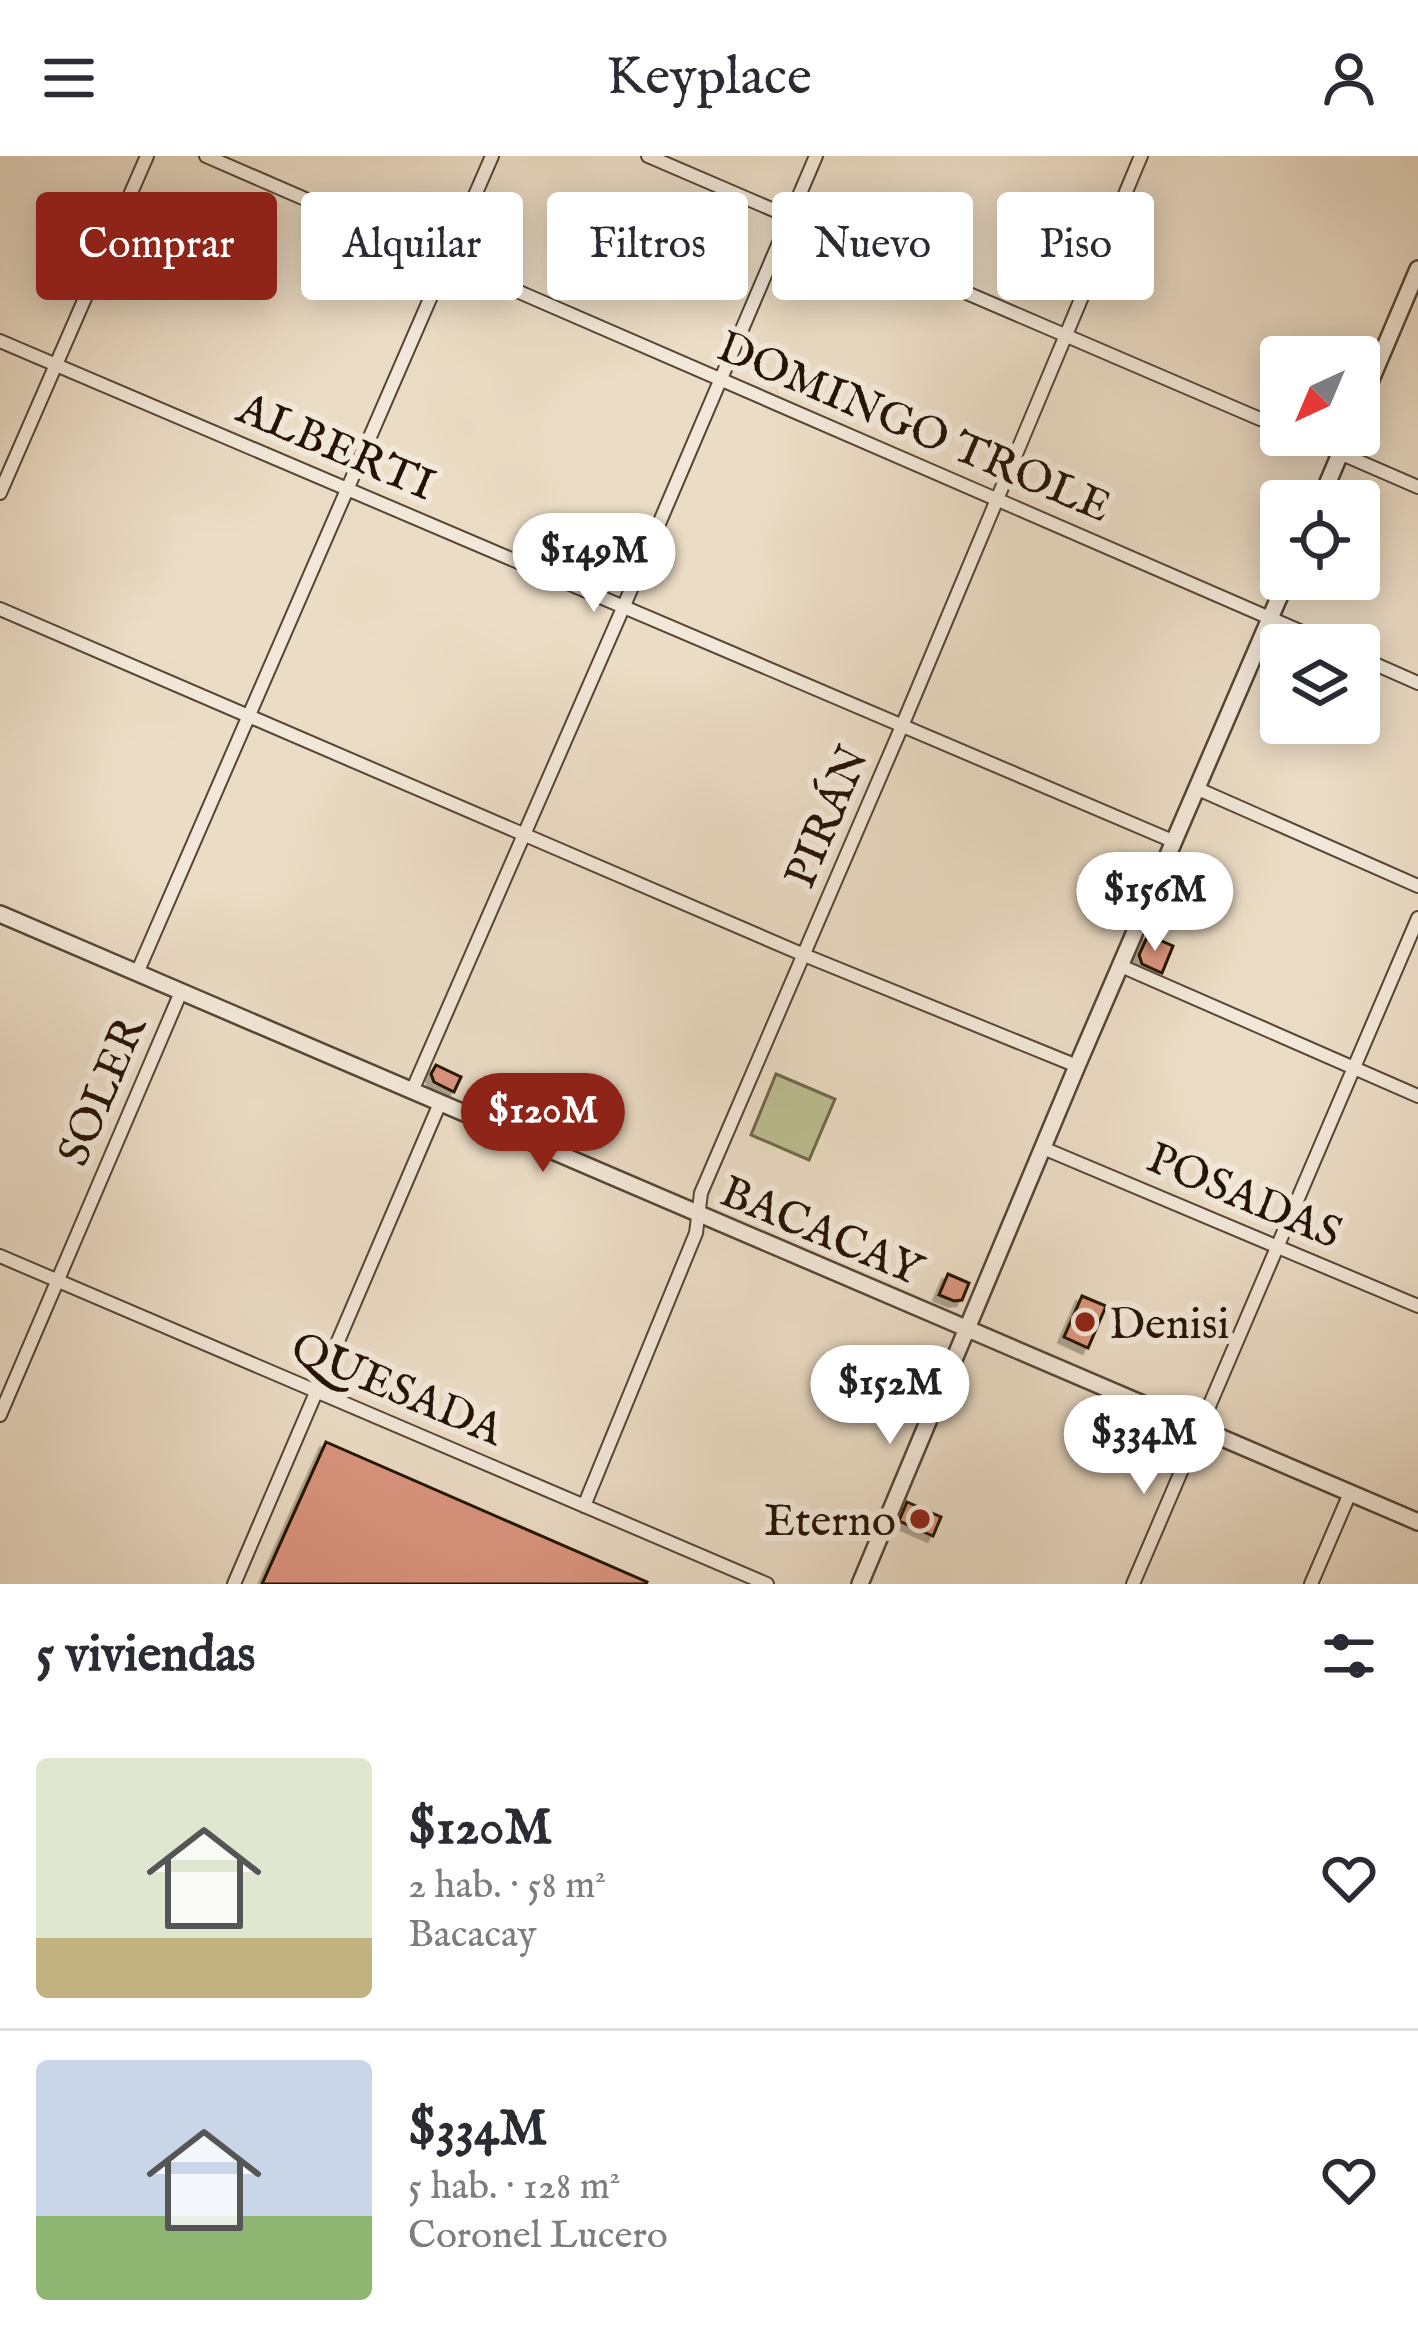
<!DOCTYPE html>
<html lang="es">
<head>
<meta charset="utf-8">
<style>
  body { margin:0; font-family:"IM FELL English",serif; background:#f2f2f3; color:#2b2b33; height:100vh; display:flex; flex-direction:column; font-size:45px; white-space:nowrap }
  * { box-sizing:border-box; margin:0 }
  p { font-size:39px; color:#7c7c81 }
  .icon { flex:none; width:66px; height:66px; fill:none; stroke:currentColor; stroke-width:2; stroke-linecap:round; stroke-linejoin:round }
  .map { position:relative; height:1428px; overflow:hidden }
  .side { display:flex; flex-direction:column; background:#fff; flex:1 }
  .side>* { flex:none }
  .banner { position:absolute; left:36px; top:36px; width:1347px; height:108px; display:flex; gap:24px }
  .needle { width:78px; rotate:224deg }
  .controls { position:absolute; left:1260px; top:180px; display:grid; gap:24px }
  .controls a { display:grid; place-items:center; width:120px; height:120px; border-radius:12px; background:#fff; box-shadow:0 6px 30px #0003; font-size:60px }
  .price { position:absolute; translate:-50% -102px; padding:0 27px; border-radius:42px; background:#fff; color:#222; font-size:39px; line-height:78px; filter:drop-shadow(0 3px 6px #0008) }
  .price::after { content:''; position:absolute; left:50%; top:72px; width:36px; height:27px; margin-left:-18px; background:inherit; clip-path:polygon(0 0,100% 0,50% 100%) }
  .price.selected { background:#8f2418; color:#fff }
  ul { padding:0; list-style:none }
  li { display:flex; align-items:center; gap:36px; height:300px; padding:0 36px }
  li+li { border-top:3px solid #e1e1e2 }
  li span { display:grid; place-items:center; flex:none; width:336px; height:240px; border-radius:12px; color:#555 }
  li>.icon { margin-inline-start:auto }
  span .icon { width:144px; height:144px; fill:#fffc; stroke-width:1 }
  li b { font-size:51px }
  h2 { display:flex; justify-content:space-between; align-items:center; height:144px; padding:0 36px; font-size:51px }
  .tag { padding:0 42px; border-radius:12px; background:#fff; box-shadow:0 6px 30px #0003; font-size:42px; line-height:108px }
  .tag.selected { background:#8f2418; color:#fff }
  header { display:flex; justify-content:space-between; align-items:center; height:156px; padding:0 36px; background:#fff; font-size:54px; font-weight:600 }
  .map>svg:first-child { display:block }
  .green { fill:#bbbf92; stroke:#70694a; stroke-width:3 }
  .building { fill:#db957f; stroke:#241303; stroke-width:3; filter:url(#shadow) }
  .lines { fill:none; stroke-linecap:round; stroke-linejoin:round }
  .minor-casing { stroke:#564534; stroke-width:16 }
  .tertiary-casing { stroke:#564534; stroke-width:20 }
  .minor { stroke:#f2e8d9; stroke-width:12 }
  .tertiary { stroke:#f2e8d9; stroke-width:15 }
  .poi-dot { fill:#8f2418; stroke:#f2e8d9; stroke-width:4.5 }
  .labels { text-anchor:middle; stroke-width:12; stroke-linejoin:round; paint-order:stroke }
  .street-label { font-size:45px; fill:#241303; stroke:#f2e8d9 }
  .poi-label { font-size:45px; fill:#241303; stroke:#f2e8d9; text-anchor:start }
</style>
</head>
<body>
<header><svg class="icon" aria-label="menu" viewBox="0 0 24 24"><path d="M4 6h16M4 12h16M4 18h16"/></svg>Keyplace<svg class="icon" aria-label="person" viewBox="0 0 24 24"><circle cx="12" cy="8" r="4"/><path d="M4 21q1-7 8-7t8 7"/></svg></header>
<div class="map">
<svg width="1418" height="1428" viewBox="0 0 1418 1428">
  <defs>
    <filter id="shadow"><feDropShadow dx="-5.5" dy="5.5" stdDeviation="0" flood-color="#0004"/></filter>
  </defs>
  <rect width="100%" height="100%" fill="#ebdcc5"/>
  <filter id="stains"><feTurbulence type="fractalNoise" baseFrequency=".00167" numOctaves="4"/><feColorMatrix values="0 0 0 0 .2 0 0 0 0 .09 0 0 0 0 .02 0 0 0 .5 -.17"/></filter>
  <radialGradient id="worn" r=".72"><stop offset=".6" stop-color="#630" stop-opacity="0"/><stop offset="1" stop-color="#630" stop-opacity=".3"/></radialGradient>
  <!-- green -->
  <path class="green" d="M776,918L835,943L809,1004L751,979Z"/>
  <!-- building -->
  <path class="building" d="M1148,779L1173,790L1162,817L1142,808L1139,799Z
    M436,909L461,921L454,936L434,926L431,918Z
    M948,1118L969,1127L962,1144L954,1145L939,1139Z
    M1082,1140L1106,1150L1088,1192L1064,1181Z
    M326,1286L647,1426L646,1428H262Z
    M907,1346L941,1361L933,1380L899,1365Z"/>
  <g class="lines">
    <!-- minor casing -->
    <g class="minor-casing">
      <path id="minor" d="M206,0L1332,489
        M648,0L1281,272
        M0,185L1175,686
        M1298,279L1418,331
        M0,337L147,0
        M0,453L804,799L1077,910
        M1359,501L1418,527
        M1198,633L1418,730
        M1121,810L1418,940
        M137,817L492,0
        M412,935L623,452L816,0
        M1043,992L1418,1150
        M0,1100L767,1428
        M0,1259L181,836
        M584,1350L696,1077L701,1037L902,570L1141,0
        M234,1428L440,947
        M1133,1428L1418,762
        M1311,1428L1350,1337"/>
    </g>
    <!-- tertiary casing -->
    <g class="tertiary-casing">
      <path id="tertiary" d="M1359,252L1418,113
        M1320,345L1348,279
        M0,758L1418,1366
        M860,1428L1077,910L1287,423"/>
    </g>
    <!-- minor -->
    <use href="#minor" class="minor"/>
    <!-- tertiary -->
    <use href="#tertiary" class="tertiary"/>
  </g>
  <!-- markers -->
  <g class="poi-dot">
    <circle cx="1085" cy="1166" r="12"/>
    <circle cx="920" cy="1363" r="12"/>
  </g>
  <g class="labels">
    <!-- street labels -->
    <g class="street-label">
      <text transform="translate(915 269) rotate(23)" y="16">DOMINGO TROLE</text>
      <text transform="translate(337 289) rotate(23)" y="16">ALBERTI</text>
      <text transform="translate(825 660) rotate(-67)" y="16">PIRÁN</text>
      <text transform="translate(100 934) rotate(-67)" y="16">SOLER</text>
      <text transform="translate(1245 1038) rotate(23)" y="16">POSADAS</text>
      <text transform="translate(822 1073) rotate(23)" y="16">BACACAY</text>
      <text transform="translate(398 1231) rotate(23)" y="16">QUESADA</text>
    </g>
    <!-- poi labels -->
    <g class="poi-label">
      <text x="1109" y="1182">Denisi</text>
      <text x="896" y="1379" text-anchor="end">Eterno</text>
    </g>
  </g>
  <rect width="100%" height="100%" filter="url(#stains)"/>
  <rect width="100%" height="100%" fill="url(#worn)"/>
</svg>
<div class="controls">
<a><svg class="needle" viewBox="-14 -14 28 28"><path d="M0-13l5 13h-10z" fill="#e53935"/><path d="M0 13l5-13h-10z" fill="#7c7c81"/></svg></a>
<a><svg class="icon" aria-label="locate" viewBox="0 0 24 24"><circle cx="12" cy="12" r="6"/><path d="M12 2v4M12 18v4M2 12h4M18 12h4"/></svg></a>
<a><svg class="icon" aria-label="layers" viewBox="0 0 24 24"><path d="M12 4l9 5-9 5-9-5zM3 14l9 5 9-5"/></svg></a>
</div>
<b class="price" style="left:594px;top:459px">$149M</b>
<b class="price" style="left:1155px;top:798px">$156M</b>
<b class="price selected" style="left:543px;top:1019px">$120M</b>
<b class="price" style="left:890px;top:1291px">$152M</b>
<b class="price" style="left:1144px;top:1341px">$334M</b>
<div class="banner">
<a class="tag selected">Comprar</a>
<a class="tag">Alquilar</a>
<a class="tag">Filtros</a>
<a class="tag">Nuevo</a>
<a class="tag">Piso</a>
</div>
</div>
<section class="side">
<h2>5 viviendas<svg class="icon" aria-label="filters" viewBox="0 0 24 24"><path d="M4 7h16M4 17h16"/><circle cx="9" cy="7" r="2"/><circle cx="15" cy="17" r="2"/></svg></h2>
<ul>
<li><span style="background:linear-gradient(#dfe7d0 75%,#c2b280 0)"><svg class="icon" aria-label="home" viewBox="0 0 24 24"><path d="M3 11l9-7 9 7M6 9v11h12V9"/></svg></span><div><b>$120M</b><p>2 hab. · 58 m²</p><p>Bacacay</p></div><svg class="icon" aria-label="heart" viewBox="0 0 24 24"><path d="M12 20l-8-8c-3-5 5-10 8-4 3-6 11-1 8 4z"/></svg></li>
<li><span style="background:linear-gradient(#c9d6e8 65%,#8fb573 0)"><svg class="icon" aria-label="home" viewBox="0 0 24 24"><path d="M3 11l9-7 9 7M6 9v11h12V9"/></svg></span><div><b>$334M</b><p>5 hab. · 128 m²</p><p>Coronel Lucero</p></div><svg class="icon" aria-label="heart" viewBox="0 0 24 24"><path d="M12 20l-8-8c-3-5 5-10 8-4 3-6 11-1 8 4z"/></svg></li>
</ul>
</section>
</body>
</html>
